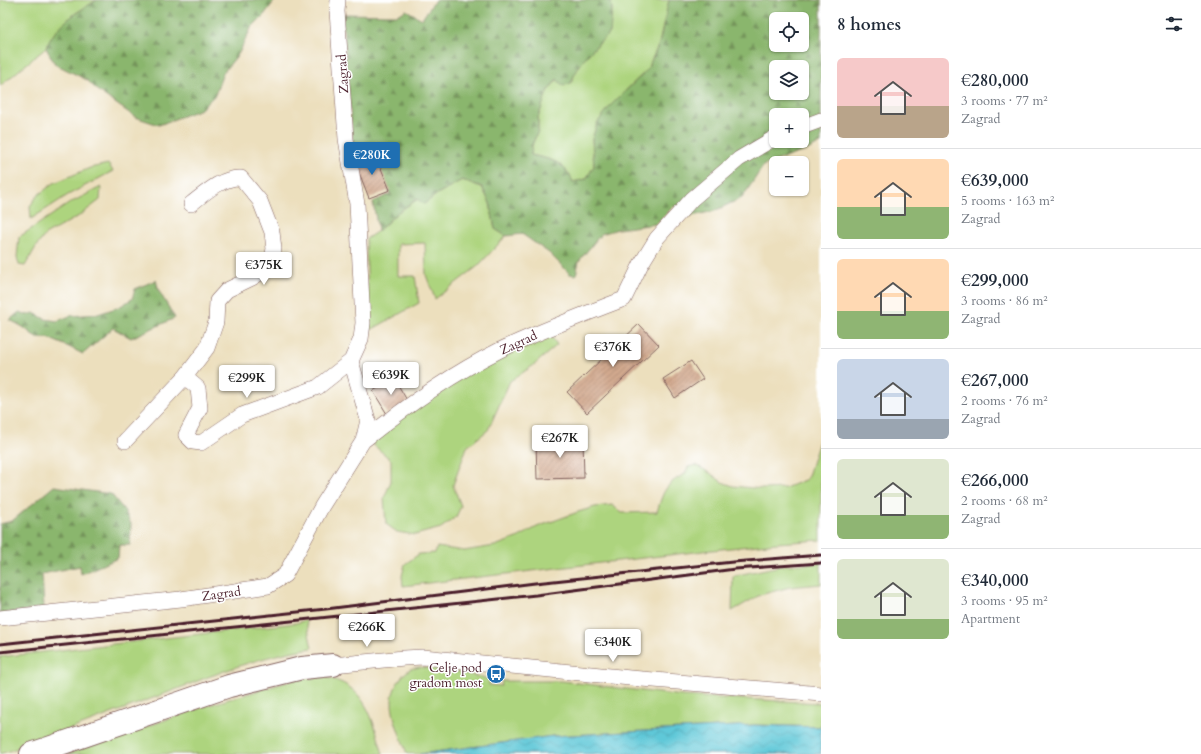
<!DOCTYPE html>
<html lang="en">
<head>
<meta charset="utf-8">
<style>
  body { margin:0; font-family:Cardo,serif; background:#f2f2f3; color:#1f2937; height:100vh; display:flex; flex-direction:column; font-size:15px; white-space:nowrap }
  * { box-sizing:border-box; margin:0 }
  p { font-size:13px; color:#747a83 }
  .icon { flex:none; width:22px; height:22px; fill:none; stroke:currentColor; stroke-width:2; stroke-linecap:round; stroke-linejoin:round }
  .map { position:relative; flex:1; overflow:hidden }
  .sheet { display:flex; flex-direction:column; background:#fff; width:380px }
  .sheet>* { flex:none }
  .buttons { position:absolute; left:769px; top:12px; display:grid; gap:8px }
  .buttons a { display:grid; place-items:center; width:40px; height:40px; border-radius:6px; background:#fff; box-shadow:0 1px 3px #0004; font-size:20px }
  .price { position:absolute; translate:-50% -34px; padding:0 9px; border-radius:4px; background:#fff; color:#222; font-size:13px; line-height:26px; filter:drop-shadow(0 1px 2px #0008) }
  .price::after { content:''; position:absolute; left:50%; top:24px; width:12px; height:9px; margin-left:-6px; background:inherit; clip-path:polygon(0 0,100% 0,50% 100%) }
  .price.selected { background:#1f6fb2; color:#fff }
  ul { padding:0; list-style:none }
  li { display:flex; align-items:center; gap:12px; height:100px; padding:0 16px }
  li+li { border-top:1px solid #e0e1e3 }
  li span { display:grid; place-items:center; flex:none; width:112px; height:80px; border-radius:6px; color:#555 }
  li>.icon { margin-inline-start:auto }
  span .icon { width:48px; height:48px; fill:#fffc; stroke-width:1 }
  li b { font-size:17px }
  h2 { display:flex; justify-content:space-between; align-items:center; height:48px; padding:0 16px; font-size:17px }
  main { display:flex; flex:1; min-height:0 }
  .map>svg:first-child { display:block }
  .grass { fill:#add47e; stroke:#7c7a54 }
  .forest { fill:url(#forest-firs); stroke:#6a6a4c; fill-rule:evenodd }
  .water { fill:url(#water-waves); stroke:#547482 }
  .building { fill:url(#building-hatch) }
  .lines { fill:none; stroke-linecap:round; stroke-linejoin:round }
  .street-casing { stroke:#83625e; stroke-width:16 }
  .secondary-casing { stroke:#83625e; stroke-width:24 }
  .street { stroke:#fff; stroke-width:15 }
  .secondary { stroke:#fff; stroke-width:22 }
  .rail { stroke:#4a1f2b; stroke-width:3 }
  .labels { text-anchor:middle; stroke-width:3; stroke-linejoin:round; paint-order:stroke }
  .street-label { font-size:13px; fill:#4a1f2b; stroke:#fff }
  .poi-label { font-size:13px; fill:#4a1f2b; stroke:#fff; text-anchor:end }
</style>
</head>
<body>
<main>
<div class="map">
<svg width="821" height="754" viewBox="0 0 821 754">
  <defs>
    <pattern id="forest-firs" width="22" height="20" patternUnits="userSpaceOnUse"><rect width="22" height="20" fill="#8ab66d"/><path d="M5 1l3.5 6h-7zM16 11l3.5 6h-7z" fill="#73935a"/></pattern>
    <pattern id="water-waves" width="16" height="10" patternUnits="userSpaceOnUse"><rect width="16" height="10" fill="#5ec8d8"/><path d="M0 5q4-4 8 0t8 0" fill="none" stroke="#53abba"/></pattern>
    <pattern id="building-hatch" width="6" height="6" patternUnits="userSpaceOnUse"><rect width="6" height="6" fill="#d2a98e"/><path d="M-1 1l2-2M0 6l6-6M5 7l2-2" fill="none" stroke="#ac8974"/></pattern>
  </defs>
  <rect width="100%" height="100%" fill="#fff"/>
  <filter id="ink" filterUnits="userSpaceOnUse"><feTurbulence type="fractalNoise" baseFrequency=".025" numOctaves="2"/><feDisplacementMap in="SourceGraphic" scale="8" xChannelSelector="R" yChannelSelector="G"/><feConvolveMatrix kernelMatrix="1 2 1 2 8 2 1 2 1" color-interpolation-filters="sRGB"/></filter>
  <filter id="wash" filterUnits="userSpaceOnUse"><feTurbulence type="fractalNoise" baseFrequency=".012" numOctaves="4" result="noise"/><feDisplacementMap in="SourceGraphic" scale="16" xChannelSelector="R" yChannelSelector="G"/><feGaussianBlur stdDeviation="0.9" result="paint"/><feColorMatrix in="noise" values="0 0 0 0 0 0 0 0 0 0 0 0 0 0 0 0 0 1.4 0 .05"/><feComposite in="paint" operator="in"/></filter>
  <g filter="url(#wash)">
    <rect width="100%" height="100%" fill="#ecdfbd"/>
    <!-- grass -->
    <path class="grass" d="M0,0H97L74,14L55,32L46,48L0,86Z
      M611,0H669L659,44L647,70L611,105L592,139L594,166L586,179L573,182C563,160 551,160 531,155L532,145L538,131V118L547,91L558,79L571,83L576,69L590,51L600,43L612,11Z
      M108,164L113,171L68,195L31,219L30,206L38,195L54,183L90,168Z
      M462,180L482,187L490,203L495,229L506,236L478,266L435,299L426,275L425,243L398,244V276H415L419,303L369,331L366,239L378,231L398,212L418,199L424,204L437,194Z
      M101,187L100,200L79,216L45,235L36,247L25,266L19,265L17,257L19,237L70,203Z
      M550,334L557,345L534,365L510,381L488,430L467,447L453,485L461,506L456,517L441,528L415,535L397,532L386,524L384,498L391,481V460L370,442L402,413L498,355Z
      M821,435V540L777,543L712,550L403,586L402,576L405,564L419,554L435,553L437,547L464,551L495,546L519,537L537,527L578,512L595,507L612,505L622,513L657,512C663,492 665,484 685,474L688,467L696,465L710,473L722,482L733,486L763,489L785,488L807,479Z
      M821,563V584L790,587L760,595L732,611L733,576L785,565Z
      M306,620L312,648C263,655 218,673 172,691C115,712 58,735 0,754V657L296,623Z
      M419,667L450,670L489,679V685L501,686L502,681H562L683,696L821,703V727L754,725L553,736L420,754H407C402,739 391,716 392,700C392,690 401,675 410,669C413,668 417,668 419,667Z
      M322,677C366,683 372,718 383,754H67L209,705L294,680Z"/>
    <!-- forest -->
    <path class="forest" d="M97,0H275L264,15L251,28L239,53L223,73L215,95L201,109L159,125L135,117L98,91L87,80L55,64L46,48C55,25 77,12 97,0Z
      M435,0H611L612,11L610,33C592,50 580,60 571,83L563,86L557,79L547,92L538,118V131L532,145L531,155C552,160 563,160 573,182L586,179L594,166L592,139L597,123L611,105L647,70L659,44L669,0H821V143L807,150L764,165L742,198L714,211L688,217L674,206L656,224L618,229L601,234L579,261L576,275L570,274L549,253L522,234L506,236L495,229L490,203L482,187L462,180L437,194L424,204L417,199L398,212L378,231L373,202L390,194L373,151L354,158L342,14L398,15L406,10L422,19ZM776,19H802V45H776ZM776,67H802V93H776ZM776,115H802V141H776Z
      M156,280L159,291L175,318L131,338L113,328L83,354L69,347L48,338H37L23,327L10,320L19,312L27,315L34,313L45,319L57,321L70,316L98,314L119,307L132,299L135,289Z
      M54,486L111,494L124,510L131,524L130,545H119L118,558L81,574L80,566L42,574L44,608L0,614V524L12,521Z"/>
    <!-- water -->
    <path class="water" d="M754,725L821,727V754H420L553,736Z"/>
    <g id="blocks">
      <!-- building -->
      <path class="building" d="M375,154L390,190L369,198L355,162Z
        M639,324L659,345L587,413L567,392Z
        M691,361L703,379L675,398L663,379Z
        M394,378L408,402L387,414L373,391Z
        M583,439L584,478L537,479L536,441Z"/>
    </g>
  </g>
  <g filter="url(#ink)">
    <use href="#blocks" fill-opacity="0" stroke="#83625e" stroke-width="1"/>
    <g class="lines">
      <!-- street casing -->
      <g class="street-casing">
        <path id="street" d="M802,127L821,120
          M185,377L198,388L200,408L186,435L193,442L201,443L242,415L318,387L351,361
          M125,441L185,377L207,348L216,322L217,301L227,290L252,278L270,266L274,249L272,232L260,201L241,178C222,177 205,193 191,204
          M363,441C405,407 452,374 500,350C540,331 582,315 624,299L641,264L657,238L692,199L739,159L776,137
          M0,618L181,599L268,586L285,575L322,506L363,441L368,420L351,361L361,339L363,323L357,204L346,139L337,11L338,0
          M333,665L404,658L423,657L630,678L821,694"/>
      </g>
      <!-- secondary casing -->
      <g class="secondary-casing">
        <path id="secondary" d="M31,754L229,686L302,668L333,665"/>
      </g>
      <!-- street -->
      <use href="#street" class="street"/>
      <!-- secondary -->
      <use href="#secondary" class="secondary"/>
      <!-- rail -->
      <path class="rail" d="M0,644L326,609L535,583L733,562L821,555
        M0,652L536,595L735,569L821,563"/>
    </g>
  </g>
  <!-- icons -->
  <defs>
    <g id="bus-disc" transform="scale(1)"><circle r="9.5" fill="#1f6fb2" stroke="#fff"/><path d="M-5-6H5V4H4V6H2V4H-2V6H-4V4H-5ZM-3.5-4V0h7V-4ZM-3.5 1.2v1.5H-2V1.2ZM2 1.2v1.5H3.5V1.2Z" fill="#fff"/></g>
  </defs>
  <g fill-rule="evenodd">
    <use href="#bus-disc" x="496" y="674"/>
  </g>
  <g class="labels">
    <!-- street labels -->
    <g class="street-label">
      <text transform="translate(342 74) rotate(-94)" y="5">Zagrad</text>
      <text transform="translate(518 342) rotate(-25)" y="5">Zagrad</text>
      <text transform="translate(221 593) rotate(-8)" y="5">Zagrad</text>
    </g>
    <!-- poi labels -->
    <g class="poi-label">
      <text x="482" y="672">Celje pod<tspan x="482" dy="15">gradom most</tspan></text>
    </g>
  </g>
</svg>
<div class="buttons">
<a><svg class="icon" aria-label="locate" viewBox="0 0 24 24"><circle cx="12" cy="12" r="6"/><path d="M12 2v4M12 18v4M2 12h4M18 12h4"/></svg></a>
<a><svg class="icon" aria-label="layers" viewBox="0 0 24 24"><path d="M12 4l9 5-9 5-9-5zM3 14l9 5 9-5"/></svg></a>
<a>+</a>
<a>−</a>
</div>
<b class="price selected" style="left:372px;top:176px">€280K</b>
<b class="price" style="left:264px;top:286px">€375K</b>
<b class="price" style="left:613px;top:368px">€376K</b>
<b class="price" style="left:391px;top:396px">€639K</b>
<b class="price" style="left:247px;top:399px">€299K</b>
<b class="price" style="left:560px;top:459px">€267K</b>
<b class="price" style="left:367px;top:648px">€266K</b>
<b class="price" style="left:613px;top:663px">€340K</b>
</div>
<section class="sheet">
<h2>8 homes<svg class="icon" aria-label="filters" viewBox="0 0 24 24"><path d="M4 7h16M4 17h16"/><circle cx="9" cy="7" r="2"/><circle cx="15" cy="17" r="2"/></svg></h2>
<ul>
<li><span style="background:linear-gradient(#f6c9c9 60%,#b9a48a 0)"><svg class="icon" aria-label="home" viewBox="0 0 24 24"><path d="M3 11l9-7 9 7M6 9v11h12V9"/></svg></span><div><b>€280,000</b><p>3 rooms · 77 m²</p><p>Zagrad</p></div></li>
<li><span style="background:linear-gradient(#ffd9b3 60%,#8fb573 0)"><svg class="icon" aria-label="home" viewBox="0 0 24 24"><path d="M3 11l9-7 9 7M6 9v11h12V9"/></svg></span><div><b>€639,000</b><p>5 rooms · 163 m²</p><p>Zagrad</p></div></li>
<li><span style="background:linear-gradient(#ffd9b3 65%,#8fb573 0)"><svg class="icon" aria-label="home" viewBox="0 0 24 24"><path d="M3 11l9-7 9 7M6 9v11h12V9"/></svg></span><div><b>€299,000</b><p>3 rooms · 86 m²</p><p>Zagrad</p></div></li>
<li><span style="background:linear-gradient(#c9d6e8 75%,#9aa5b1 0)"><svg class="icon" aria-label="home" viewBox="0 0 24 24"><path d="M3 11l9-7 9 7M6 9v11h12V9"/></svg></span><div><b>€267,000</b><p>2 rooms · 76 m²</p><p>Zagrad</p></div></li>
<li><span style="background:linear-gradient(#dfe7d0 70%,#8fb573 0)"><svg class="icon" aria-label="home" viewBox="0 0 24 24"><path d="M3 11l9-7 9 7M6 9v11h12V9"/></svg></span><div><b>€266,000</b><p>2 rooms · 68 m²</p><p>Zagrad</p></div></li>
<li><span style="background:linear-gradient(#dfe7d0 75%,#8fb573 0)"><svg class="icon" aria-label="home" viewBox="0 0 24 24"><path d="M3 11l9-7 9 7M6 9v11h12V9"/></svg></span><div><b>€340,000</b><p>3 rooms · 95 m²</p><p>Apartment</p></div></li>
</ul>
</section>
</main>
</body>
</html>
